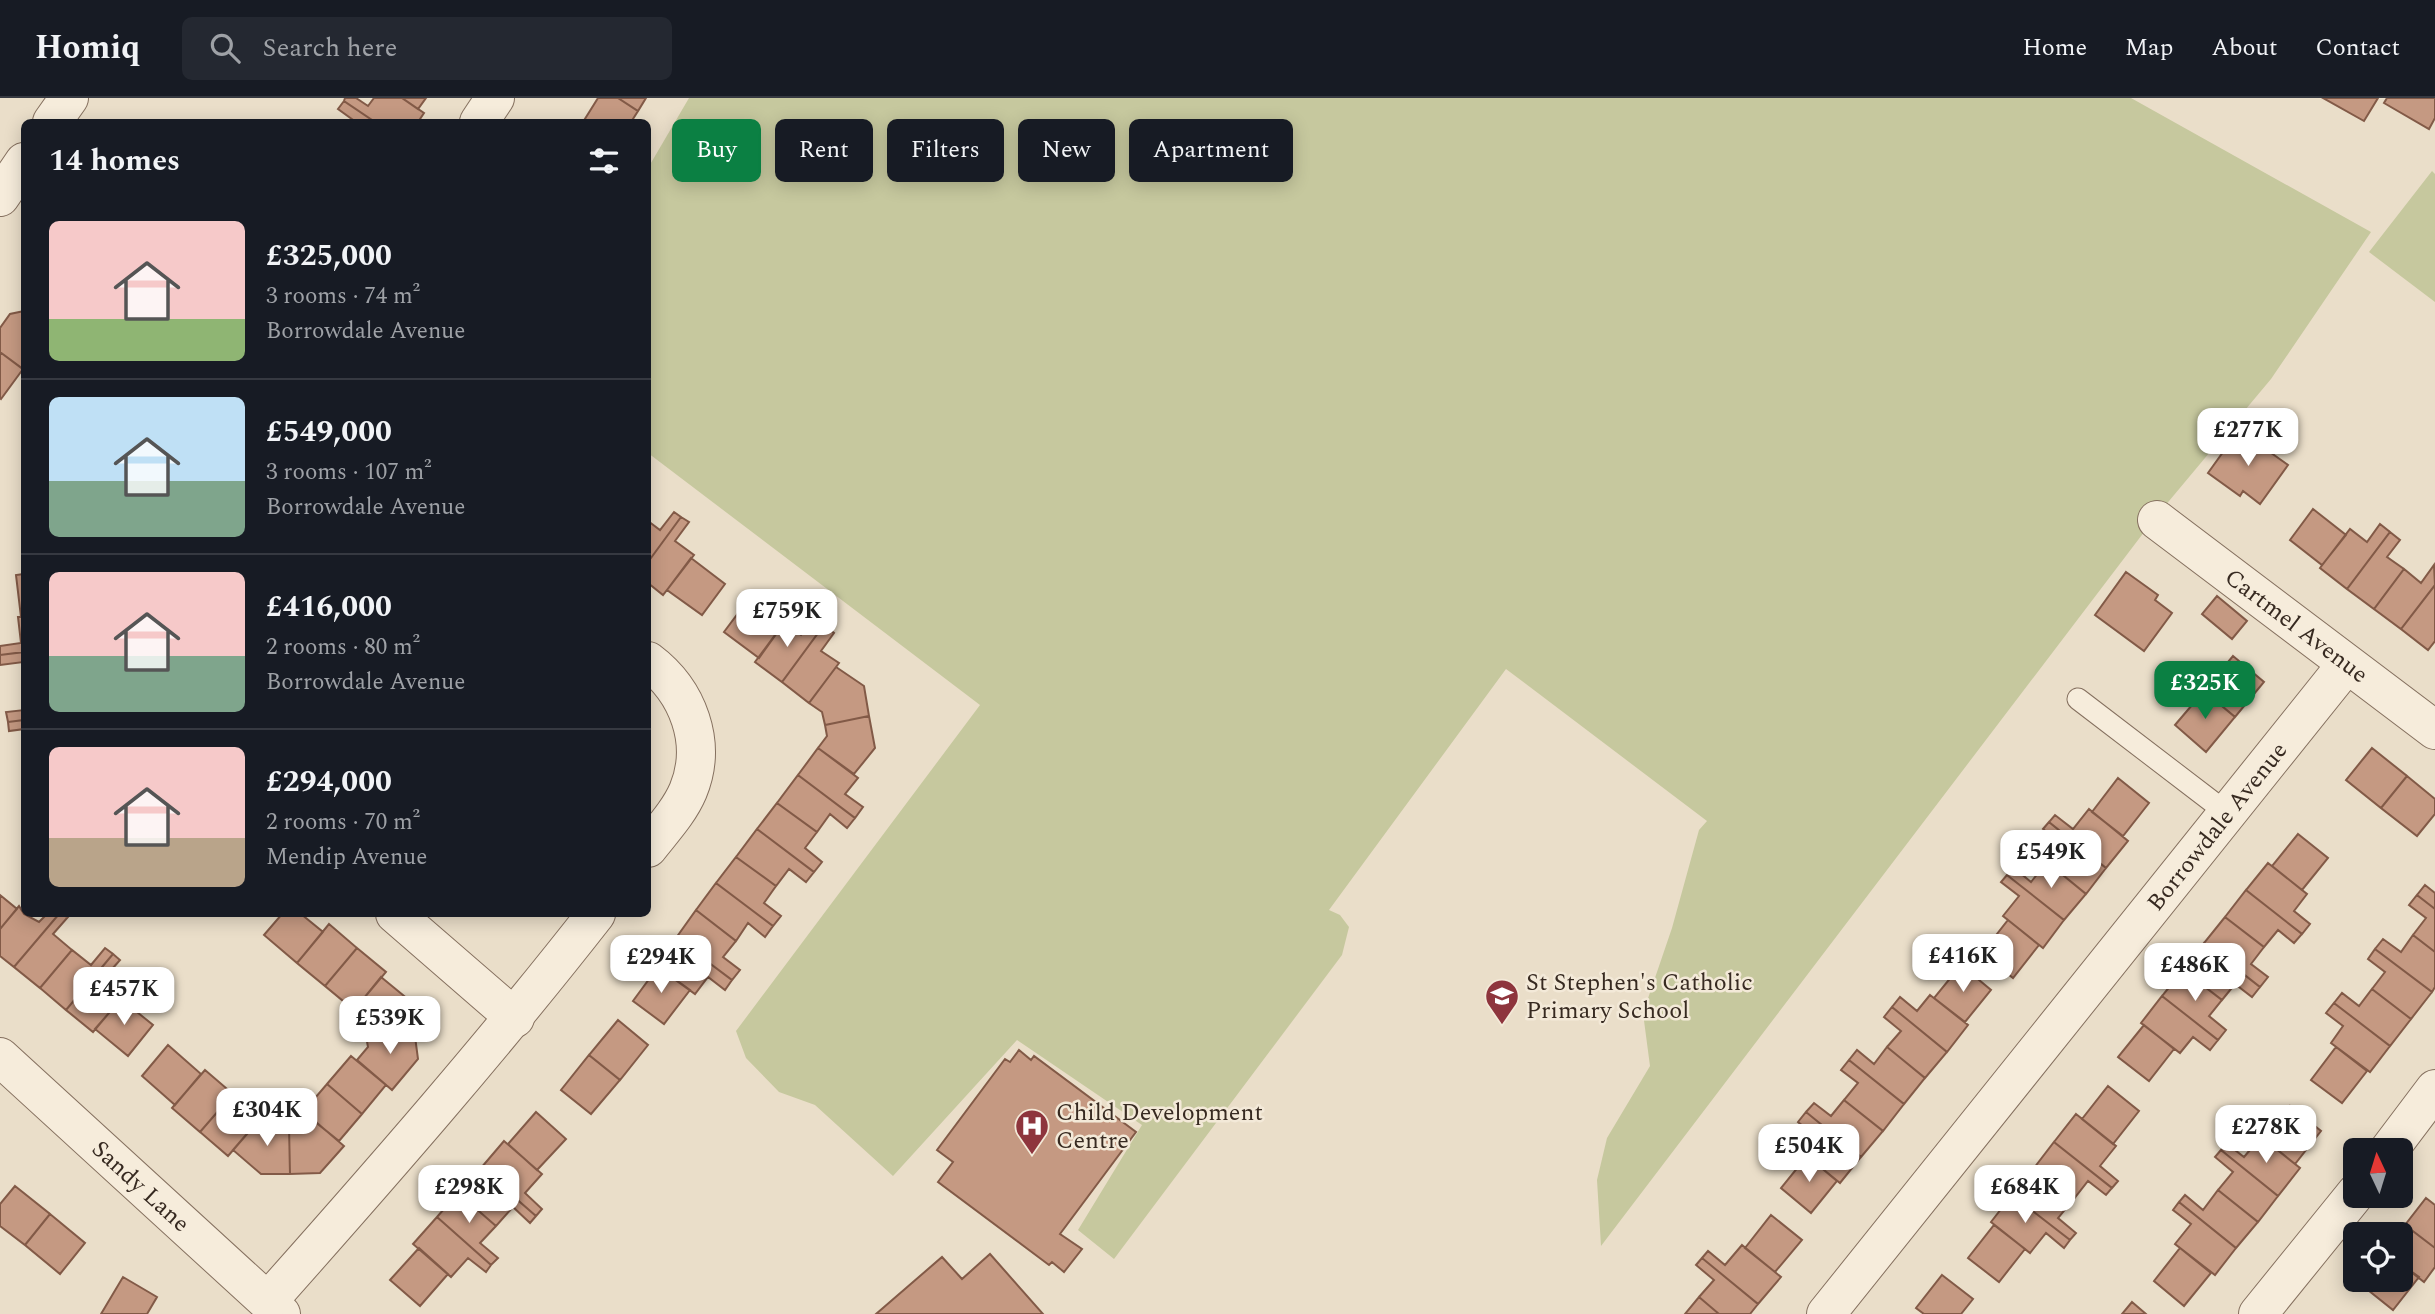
<!DOCTYPE html>
<html lang="en">
<head>
<meta charset="utf-8">
<style>
  body { margin:0; font-family:Spectral,serif; background:#242831; color:#f1f3f6; height:100vh; display:flex; flex-direction:column; font-size:26px; white-space:nowrap }
  * { box-sizing:border-box; margin:0 }
  p { font-size:23px; color:#9ea1a6 }
  .icon { flex:none; width:38px; height:38px; fill:none; stroke:currentColor; stroke-width:2; stroke-linecap:round; stroke-linejoin:round }
  .map { position:relative; flex:1; overflow:hidden }
  .details { position:absolute; left:21px; top:21px; width:630px; height:798px; display:flex; flex-direction:column; background:#171b24; border-radius:10px; box-shadow:0 4px 18px #0003 }
  .details>* { flex:none }
  .guide { position:absolute; left:672px; top:21px; width:665px; height:63px; display:flex; gap:14px }
  .needle { width:46px; rotate:356deg }
  .fabs { position:absolute; left:2343px; top:1040px; display:grid; gap:14px }
  .fabs a { display:grid; place-items:center; width:70px; height:70px; border-radius:10px; background:#171b24; box-shadow:0 4px 18px #0003; font-size:35px }
  .price { position:absolute; translate:-50% -60px; padding:0 16px; border-radius:14px; background:#fff; color:#222; font-size:23px; line-height:46px; filter:drop-shadow(0 2px 4px #0008) }
  .price::after { content:''; position:absolute; left:50%; top:42px; width:21px; height:16px; margin-left:-10px; background:inherit; clip-path:polygon(0 0,100% 0,50% 100%) }
  .price.active { background:#0b8043; color:#fff }
  ul { padding:0; list-style:none }
  li { display:flex; align-items:center; gap:21px; height:175px; padding:0 28px }
  li+li { border-top:2px solid #363941 }
  li span { display:grid; place-items:center; flex:none; width:196px; height:140px; border-radius:10px; color:#555 }
  li>.icon { margin-inline-start:auto }
  span .icon { width:84px; height:84px; fill:#fffc; stroke-width:1 }
  li b { font-size:30px }
  h2 { display:flex; justify-content:space-between; align-items:center; height:84px; padding:0 28px; font-size:30px }
  .chip { padding:0 24px; border-radius:10px; background:#171b24; box-shadow:0 4px 18px #0003; font-size:24px; line-height:63px }
  .chip.active { background:#0b8043; color:#fff }
  header { display:flex; align-items:center; gap:42px; box-sizing:border-box; height:98px; padding:0 35px; background:#171b24; border-bottom:2px solid #363941 }
  header strong { font-size:33px }
  nav { display:flex; gap:38px; margin-inline-start:auto; font-size:24px }
  .search { width:490px; height:63px; background:#242831; display:flex; align-items:center; gap:18px; box-sizing:border-box; padding:0 24px; border-radius:10px; color:#9ea1a6; font-size:26px }
  .map>svg:first-child { display:block }
  .green { fill:#c6c89e }
  .building { fill:#c59982; stroke:#825a47; stroke-width:2 }
  .lines { fill:none; stroke-linecap:round; stroke-linejoin:round }
  .service-casing { stroke:#85705f; stroke-width:23 }
  .minor-casing { stroke:#85705f; stroke-width:40 }
  .tertiary-casing { stroke:#85705f; stroke-width:40 }
  .service { stroke:#f6ecdb; stroke-width:21 }
  .minor { stroke:#f6ecdb; stroke-width:38 }
  .tertiary { stroke:#f6ecdb; stroke-width:38 }
  .labels { text-anchor:middle; stroke-width:5; stroke-linejoin:round; paint-order:stroke }
  .street-label { font-size:24px; fill:#372a21; stroke:#f3e9d8 }
  .poi-label { font-size:24px; fill:#372a21; stroke:#f3e9d8; text-anchor:start }
</style>
</head>
<body>
<header>
<strong>Homiq</strong>
<div class="search"><svg class="icon" aria-label="search" viewBox="0 0 24 24"><circle cx="10" cy="10" r="6"/><path d="M15 15l6 6"/></svg>Search here</div>
<nav><a>Home</a><a>Map</a><a>About</a><a>Contact</a></nav>
</header>
<div class="map">
<svg width="2435" height="1216" viewBox="0 0 2435 1216">
  <rect width="100%" height="100%" fill="#eadec9"/>
  <!-- green -->
  <path class="green" d="M689,0H2131L2371,134L2271,281L2154,421L1601,1148L1597,1082L1607,1040L1650,968L1643,915L1672,830L1699,732L1707,723L1506,571L1329,812L1340,817L1349,829L1342,857L1114,1161L1078,1132L1142,1027L1017,942L893,1078L815,1007L779,994L746,960L736,933L980,607L648,355V70Z
    M2432,73L2435,76V204L2369,154Z"/>
  <!-- building -->
  <path class="building" d="M345,0H356L368,8L374,0H402L424,15L418,24H375L344,3Z
    M402,0H426L418,11Z
    M598,0H618L638,13L631,24H583Z
    M618,0H646L638,13Z
    M2323,0H2378L2364,23Z
    M2387,0H2435V20L2429,31L2384,5Z
    M344,3L375,24H356L338,11Z
    M24,213V272L0,254V230L10,216Z
    M0,254L23,271L1,301L0,300Z
    M2239,332L2288,367L2260,406L2243,393L2240,398L2208,375Z
    M2313,411L2346,437L2322,467L2290,442Z
    M674,414L681,419L648,464V423L660,432Z
    M681,419L689,424L675,443L694,457L663,497L648,485V464Z
    M2380,426L2390,434L2347,491L2320,470L2350,431L2367,444Z
    M2390,434L2400,442L2387,459L2404,471L2374,511L2347,491Z
    M691,460L725,486L702,517L667,492Z
    M2434,467L2435,487L2401,531L2374,511L2404,471L2421,485Z
    M2126,474L2158,497L2155,502L2172,515L2144,553L2095,517Z
    M24,476V519H21L16,477Z
    M2435,487V543L2428,552L2401,531Z
    M2217,498L2247,523L2232,541L2202,516Z
    M748,502L782,528L759,560L724,534Z
    M18,519H24V554L0,557V548L21,545Z
    M814,520L824,527L782,584L755,564L784,525L801,537Z
    M824,527L834,535L821,553L839,565L809,605L782,584Z
    M24,554V573L23,564L0,567V557Z
    M2233,558L2264,584L2235,619L2204,593Z
    M836,569L864,588L869,618L825,627L822,614L809,605Z
    M2204,593L2235,619L2206,654L2175,627Z
    M24,612V622L8,624L6,614Z
    M869,618L875,650L854,676L818,650L827,638L825,627Z
    M24,622V631L9,633L8,624Z
    M818,650L858,680L845,696L863,709L855,720L798,677Z
    M2372,650L2407,678L2381,710L2346,682Z
    M798,677L855,720L847,730L830,716L817,734L777,705Z
    M2407,678L2435,701V716L2417,738L2381,710Z
    M2118,680L2149,705L2123,738L2092,714Z
    M777,705L817,734L805,750L822,764L814,774L757,731Z
    M2089,711L2128,743L2106,770L2049,724L2055,717L2073,731Z
    M2049,724L2106,770L2086,796L2047,764L2061,746L2043,731Z
    M757,731L814,774L806,784L789,771L776,788L736,759Z
    M2298,736L2328,760L2302,792L2272,768Z
    M736,759L776,788L764,805L781,818L773,828L716,785Z
    M2047,764L2086,796L2064,822L2007,777L2013,769L2031,784Z
    M2268,765L2307,796L2294,813L2310,826L2302,836L2246,792Z
    M2007,777L2064,822L2043,850L2003,818L2019,798L2001,784Z
    M716,785L773,828L765,839L748,825L736,843L696,812Z
    M2425,787L2435,795V811L2417,797Z
    M2246,792L2302,836L2294,845L2278,832L2264,849L2225,819Z
    M0,797L17,811L0,831Z
    M2417,797L2435,811V854L2413,837L2426,820L2409,807Z
    M19,808L24,816L39,824L47,816H59L14,869L0,858V831Z
    M696,812L736,843L723,859L740,872L732,882L676,840Z
    M59,816L68,819L53,836L72,852L40,890L14,869Z
    M282,816H301L323,834L297,865L264,837Z
    M2225,819L2264,849L2251,866L2268,879L2260,889L2204,845Z
    M2008,822L2039,847L2013,880L1982,855Z
    M329,826L357,850L325,888L297,865Z
    M2413,837L2435,854V889L2432,894L2375,851L2383,841L2401,854Z
    M676,840L732,882L725,892L708,879L695,896L655,867Z
    M2204,845L2260,889L2252,899L2235,886L2222,902L2183,872Z
    M105,850L113,856L66,912L40,890L72,852L91,867Z
    M357,850L386,874L354,912L325,888Z
    M2375,851L2432,894L2411,921L2372,891L2385,874L2368,861Z
    M113,856L120,862L105,879L125,896L93,934L66,912Z
    M1961,867L1991,892L1965,924L1934,900Z
    M658,869L690,892L664,926L633,903Z
    M2183,872L2222,902L2209,918L2226,932L2218,942L2162,898Z
    M381,879L409,902L414,931L366,938L364,927L351,916Z
    M2372,891L2411,921L2390,948L2334,905L2342,895L2359,908Z
    M1930,897L1968,927L1947,954L1892,909L1900,899L1917,913Z
    M2162,898L2218,942L2210,952L2193,939L2180,955L2141,925Z
    M121,901L153,927L128,958L95,931Z
    M2334,905L2390,948L2370,974L2331,945L2343,928L2326,915Z
    M1892,909L1947,954L1925,980L1887,949L1901,933L1884,919Z
    M618,922L648,947L620,982L589,957Z
    M2144,927L2174,951L2149,983L2118,959Z
    M414,931L418,961L392,992L357,962L368,949L366,938Z
    M168,947L201,976L175,1007L142,978Z
    M1887,949L1925,980L1904,1006L1849,962L1857,952L1874,966Z
    M2336,949L2367,973L2342,1005L2311,982Z
    M1019,952L1031,962L1034,958L1136,1034L1060,1136L1082,1151L1064,1174L1052,1164L1049,1167L938,1084L953,1064L937,1052L1005,961L1010,964Z
    M589,957L620,982L591,1016L561,992Z
    M351,958L386,987L362,1016L327,986Z
    M1849,962L1904,1006L1883,1033L1844,1002L1858,985L1841,972Z
    M205,972L233,996L200,1034L172,1010Z
    M327,986L362,1016L339,1043L303,1014Z
    M2108,988L2139,1013L2113,1046L2082,1021Z
    M233,996L260,1021L228,1058L200,1034Z
    M1844,1002L1883,1033L1861,1059L1806,1014L1814,1005L1831,1018Z
    M2290,1008L2321,1033L2295,1066L2264,1041Z
    M536,1014L566,1041L537,1072L508,1046Z
    M1806,1014L1861,1059L1840,1085L1802,1054L1815,1038L1798,1024Z
    M264,1016L277,1028H289L290,1076H261L233,1052Z
    M2076,1016L2116,1048L2100,1068L2118,1083L2112,1090L2054,1044Z
    M309,1018L344,1048L320,1075L290,1076L289,1028H301Z
    M2261,1039L2300,1070L2278,1098L2221,1052L2226,1045L2244,1059Z
    M504,1043L542,1076L525,1095L542,1111L536,1118L481,1070Z
    M2054,1044L2112,1090L2106,1097L2088,1083L2073,1102L2034,1070Z
    M2221,1052L2278,1098L2258,1124L2218,1092L2233,1074L2215,1059Z
    M1807,1058L1837,1083L1811,1115L1781,1090Z
    M481,1070L536,1118L530,1125L513,1109L496,1128L458,1095Z
    M2034,1070L2073,1102L2058,1120L2076,1135L2070,1142L2012,1097Z
    M15,1088L50,1116L25,1147L0,1128V1106Z
    M2218,1092L2258,1124L2236,1150L2179,1104L2185,1097L2203,1112Z
    M458,1095L496,1128L480,1145L498,1160L491,1167L437,1119Z
    M2012,1097L2070,1142L2064,1150L2046,1135L2030,1155L1991,1124Z
    M2426,1100L2435,1107V1150L2405,1127Z
    M2179,1104L2236,1150L2215,1177L2175,1146L2191,1126L2173,1112Z
    M50,1116L85,1145L60,1176L25,1147Z
    M1771,1117L1802,1142L1775,1174L1745,1150Z
    M437,1119L491,1167L486,1174L468,1160L451,1179L413,1146Z
    M1994,1127L2025,1151L1999,1184L1968,1160Z
    M2405,1127L2435,1150V1169L2424,1184L2401,1166V1136H2398Z
    M1742,1147L1781,1179L1758,1206L1702,1160L1708,1153L1725,1167Z
    M419,1150L448,1176L420,1208L390,1182Z
    M2180,1150L2211,1175L2184,1208L2154,1183Z
    M990,1156L1043,1216H876L942,1159L962,1181Z
    M1702,1160L1758,1206L1750,1216H1719L1699,1199L1714,1182L1696,1167Z
    M2401,1166L2419,1179L2393,1212L2363,1188L2368,1181H2401Z
    M1942,1177L1973,1201L1961,1216H1924L1916,1210Z
    M123,1179L157,1199L147,1216H101Z
    M1699,1199L1719,1216H1685Z
    M2132,1204L2146,1216H2122Z"/>
  <g class="lines">
    <!-- service casing -->
    <g class="service-casing">
      <path id="service" d="M2078,601L2227,715"/>
    </g>
    <!-- minor casing -->
    <g class="minor-casing">
      <g id="minor">
        <path d="M479,24L495,0"/>
        <path id="s1" d="M2157,422L2435,632"/>
        <path d="M648,563C688,593 708,645 688,693C679,714 662,732 648,750"/>
        <path d="M395,816L515,920"/>
        <path id="s2" d="M0,959L281,1216"/>
        <path d="M2389,1052L2435,991"/>
        <path d="M268,1203C381,1076 492,949 596,816"/>
        <path id="s3" d="M1826,1216L2346,567"/>
        <path d="M2258,1216L2356,1095"/>
      </g>
    </g>
    <!-- tertiary casing -->
    <g class="tertiary-casing">
      <path id="tertiary" d="M52,24L69,0
        M0,99L24,64"/>
    </g>
    <!-- service -->
    <use href="#service" class="service"/>
    <!-- minor -->
    <use href="#minor" class="minor"/>
    <!-- tertiary -->
    <use href="#tertiary" class="tertiary"/>
  </g>
  <!-- icons -->
  <defs>
    <g id="school-pin" transform="scale(1.75)"><path d="M0 17L-7.5 6A9.5 9.5 0 1 1 7.5 6Z" fill="#8e353d" stroke="#f3e9d8"/><path d="M0-5L7-2L0 1L-7-2ZM-4 1L0 2.5L4 1V4Q0 6-4 4Z" fill="#fff"/></g>
    <g id="hospital-pin" transform="scale(1.75)"><path d="M0 17L-7.5 6A9.5 9.5 0 1 1 7.5 6Z" fill="#8e353d" stroke="#f3e9d8"/><path d="M-5-5h3v3.5h4V-5h3V5h-3V1.5h-4V5h-3Z" fill="#fff"/></g>
  </defs>
  <g fill-rule="evenodd">
    <use href="#school-pin" x="1502" y="898"/>
    <use href="#hospital-pin" x="1032" y="1028"/>
  </g>
  <g class="labels">
    <!-- street labels -->
    <g class="street-label">
      <text dy="8" stroke="none"><textPath href="#s1" startOffset="175">Cartmel Avenue</textPath></text>
      <text dy="8" stroke="none"><textPath href="#s3" startOffset="625">Borrowdale Avenue</textPath></text>
      <text dy="8" stroke="none"><textPath href="#s2" startOffset="191">Sandy Lane</textPath></text>
    </g>
    <!-- poi labels -->
    <g class="poi-label">
      <text x="1526" y="892">St Stephen's Catholic<tspan x="1526" dy="28">Primary School</tspan></text>
      <text x="1056" y="1022">Child Development<tspan x="1056" dy="28">Centre</tspan></text>
    </g>
  </g>
</svg>
<div class="fabs">
<a><svg class="needle" viewBox="-14 -14 28 28"><path d="M0-13l5 13h-10z" fill="#e53935"/><path d="M0 13l5-13h-10z" fill="#9ea1a6"/></svg></a>
<a><svg class="icon" aria-label="locate" viewBox="0 0 24 24"><circle cx="12" cy="12" r="6"/><path d="M12 2v4M12 18v4M2 12h4M18 12h4"/></svg></a>
</div>
<b class="price" style="left:2248px;top:370px">£277K</b>
<b class="price" style="left:787px;top:551px">£759K</b>
<b class="price active" style="left:2205px;top:623px">£325K</b>
<b class="price" style="left:2051px;top:792px">£549K</b>
<b class="price" style="left:1963px;top:896px">£416K</b>
<b class="price" style="left:661px;top:897px">£294K</b>
<b class="price" style="left:2195px;top:905px">£486K</b>
<b class="price" style="left:124px;top:929px">£457K</b>
<b class="price" style="left:390px;top:958px">£539K</b>
<b class="price" style="left:267px;top:1050px">£304K</b>
<b class="price" style="left:2266px;top:1067px">£278K</b>
<b class="price" style="left:1809px;top:1086px">£504K</b>
<b class="price" style="left:469px;top:1127px">£298K</b>
<b class="price" style="left:2025px;top:1127px">£684K</b>
<div class="guide">
<a class="chip active">Buy</a>
<a class="chip">Rent</a>
<a class="chip">Filters</a>
<a class="chip">New</a>
<a class="chip">Apartment</a>
</div>
<section class="details">
<h2>14 homes<svg class="icon" aria-label="filters" viewBox="0 0 24 24"><path d="M4 7h16M4 17h16"/><circle cx="9" cy="7" r="2"/><circle cx="15" cy="17" r="2"/></svg></h2>
<ul>
<li><span style="background:linear-gradient(#f6c9c9 70%,#8fb573 0)"><svg class="icon" aria-label="home" viewBox="0 0 24 24"><path d="M3 11l9-7 9 7M6 9v11h12V9"/></svg></span><div><b>£325,000</b><p>3 rooms · 74 m²</p><p>Borrowdale Avenue</p></div></li>
<li><span style="background:linear-gradient(#bfe0f5 60%,#7fa58c 0)"><svg class="icon" aria-label="home" viewBox="0 0 24 24"><path d="M3 11l9-7 9 7M6 9v11h12V9"/></svg></span><div><b>£549,000</b><p>3 rooms · 107 m²</p><p>Borrowdale Avenue</p></div></li>
<li><span style="background:linear-gradient(#f6c9c9 60%,#7fa58c 0)"><svg class="icon" aria-label="home" viewBox="0 0 24 24"><path d="M3 11l9-7 9 7M6 9v11h12V9"/></svg></span><div><b>£416,000</b><p>2 rooms · 80 m²</p><p>Borrowdale Avenue</p></div></li>
<li><span style="background:linear-gradient(#f6c9c9 65%,#b9a48a 0)"><svg class="icon" aria-label="home" viewBox="0 0 24 24"><path d="M3 11l9-7 9 7M6 9v11h12V9"/></svg></span><div><b>£294,000</b><p>2 rooms · 70 m²</p><p>Mendip Avenue</p></div></li>
</ul>
</section>
</div>
</body>
</html>
